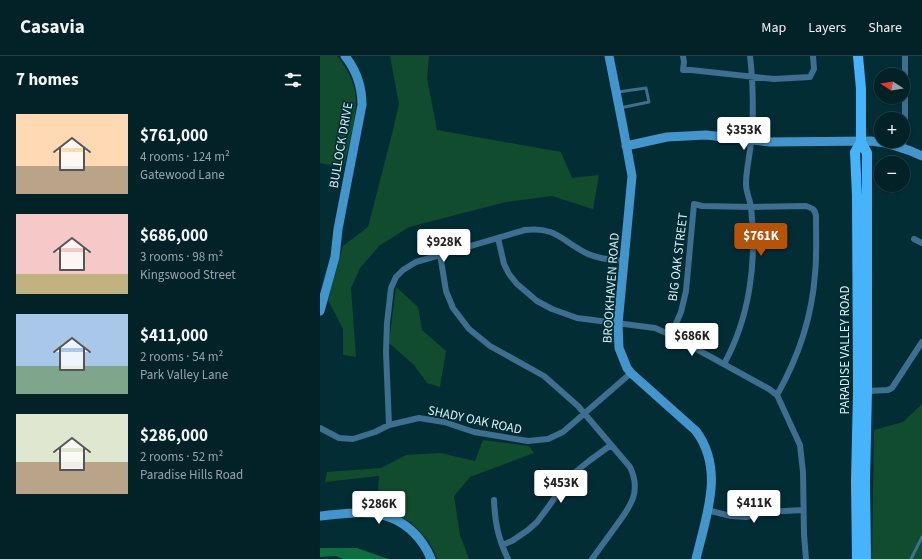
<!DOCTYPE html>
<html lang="en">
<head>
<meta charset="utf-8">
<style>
  body { margin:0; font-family:"Source Sans 3",sans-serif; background:#0c2a30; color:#f1f3f6; height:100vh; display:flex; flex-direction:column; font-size:15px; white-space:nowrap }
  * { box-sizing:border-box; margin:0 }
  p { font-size:13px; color:#96a4a8 }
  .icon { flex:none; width:22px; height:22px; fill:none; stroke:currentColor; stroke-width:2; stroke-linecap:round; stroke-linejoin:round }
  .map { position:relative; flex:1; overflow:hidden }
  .side { display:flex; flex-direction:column; background:#022228; width:320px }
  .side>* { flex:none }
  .needle { width:26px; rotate:282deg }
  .tools { position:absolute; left:554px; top:12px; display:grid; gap:8px }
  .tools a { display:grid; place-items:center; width:36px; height:36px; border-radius:50%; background:#022228; box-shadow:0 1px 3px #0004,0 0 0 1px #233f45; font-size:20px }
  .price { position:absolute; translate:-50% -34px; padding:0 9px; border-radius:4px; background:#fff; color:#222; font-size:13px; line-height:26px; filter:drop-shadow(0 1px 2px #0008) }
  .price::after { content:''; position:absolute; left:50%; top:24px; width:12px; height:9px; margin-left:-6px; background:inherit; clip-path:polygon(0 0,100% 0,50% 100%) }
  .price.current { background:#b45309; color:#fff }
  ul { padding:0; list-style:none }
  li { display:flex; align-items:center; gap:12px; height:100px; padding:0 16px }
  li span { display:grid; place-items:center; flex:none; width:112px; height:80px; border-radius:0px; color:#555 }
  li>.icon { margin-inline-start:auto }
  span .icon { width:48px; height:48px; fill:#fffc; stroke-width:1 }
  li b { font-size:17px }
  h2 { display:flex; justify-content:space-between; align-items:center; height:48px; padding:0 16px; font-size:17px }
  header { display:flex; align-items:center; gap:24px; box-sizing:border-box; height:56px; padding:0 20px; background:#022228; border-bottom:1px solid #233f45 }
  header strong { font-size:19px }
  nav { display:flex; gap:22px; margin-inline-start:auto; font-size:14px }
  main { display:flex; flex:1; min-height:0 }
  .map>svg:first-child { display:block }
  .green { fill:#124c2e }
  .forest { fill:#0e6d41 }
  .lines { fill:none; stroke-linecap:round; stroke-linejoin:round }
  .lane { stroke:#3e6e90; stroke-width:3 }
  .street { stroke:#3e6e90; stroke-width:6 }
  .secondary { stroke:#4495cc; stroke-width:9 }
  .primary { stroke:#46b3fb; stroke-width:10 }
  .labels { text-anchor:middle; stroke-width:3.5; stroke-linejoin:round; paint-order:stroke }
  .street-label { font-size:13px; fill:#dbf0f5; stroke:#032d35 }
</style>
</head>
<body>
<header>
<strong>Casavia</strong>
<nav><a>Map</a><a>Layers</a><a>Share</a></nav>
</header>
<main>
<section class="side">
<h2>7 homes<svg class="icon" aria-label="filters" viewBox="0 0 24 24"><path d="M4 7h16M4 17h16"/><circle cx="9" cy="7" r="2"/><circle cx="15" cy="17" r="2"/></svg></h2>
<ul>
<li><span style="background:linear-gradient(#ffd9b3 65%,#b9a48a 0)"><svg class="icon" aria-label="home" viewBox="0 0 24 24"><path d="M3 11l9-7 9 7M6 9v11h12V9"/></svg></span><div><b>$761,000</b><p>4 rooms · 124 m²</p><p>Gatewood Lane</p></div></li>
<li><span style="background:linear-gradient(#f6c9c9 75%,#c2b280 0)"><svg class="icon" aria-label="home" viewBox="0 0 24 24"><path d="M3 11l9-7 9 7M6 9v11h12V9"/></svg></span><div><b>$686,000</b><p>3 rooms · 98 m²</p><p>Kingswood Street</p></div></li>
<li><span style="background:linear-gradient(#a9c7e8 65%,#7fa58c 0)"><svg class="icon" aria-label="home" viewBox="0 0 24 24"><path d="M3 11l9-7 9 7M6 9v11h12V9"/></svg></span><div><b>$411,000</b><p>2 rooms · 54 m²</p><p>Park Valley Lane</p></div></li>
<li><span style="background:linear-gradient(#dfe7d0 60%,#b9a48a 0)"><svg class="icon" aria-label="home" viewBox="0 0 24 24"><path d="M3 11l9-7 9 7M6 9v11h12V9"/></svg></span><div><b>$286,000</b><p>2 rooms · 52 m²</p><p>Paradise Hills Road</p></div></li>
</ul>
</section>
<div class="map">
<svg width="602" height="503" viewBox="0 0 602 503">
  <rect width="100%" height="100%" fill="#032d35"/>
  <!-- green -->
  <path class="green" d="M0,0H17C26,11 35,27 36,42C36,65 29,90 23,112L0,107Z
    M70,0H109L107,22L117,74L241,96L252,122L279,119L273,153L232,140L186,146L89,171L59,190L40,212L31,232L36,301L23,299V273L8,244L23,190L48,171L72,78L79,48Z
    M76,231L98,251L102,274L126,295L120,331L107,327L94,309L69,287Z
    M602,348V503H552L554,374L583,366Z
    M163,384L209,390L214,397L150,421L134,440L140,479L149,503H118L108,484L91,466L57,451L59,420L5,426L7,416L61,412L86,399L121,397L155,405Z"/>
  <!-- forest -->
  <path class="forest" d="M0,492H37L68,503H23L16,500L0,501Z"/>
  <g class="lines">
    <!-- lane -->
    <path class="lane" d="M298,36L326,32L329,46L300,52
      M591,503L602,481"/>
    <!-- street -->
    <path class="street" d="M363,0L364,6L363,14H371L454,23L490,21L494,13L493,0
      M583,91L585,61V0
      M178,182L184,208L189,218L197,228L217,245L232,253L257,262L335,272L351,279L449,333L457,339L480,389L483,416L484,478L486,503
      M594,183L602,187
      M120,198L126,235L133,252L149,273L170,290L224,320L258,350L310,411C322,436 310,451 296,470C288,481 280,492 272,503
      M351,279L361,256L366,235L374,148L382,150L431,151L486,150C492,152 495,153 496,160C496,179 497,199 495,218C492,261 478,302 457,339
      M404,308C430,261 437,205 431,151C430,144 426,136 426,128C426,114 430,99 431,85C434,60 433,25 430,0
      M547,335L568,334L572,332L602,286
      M69,369L66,296L67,267L71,232L76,221L83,214L96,206L205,174C236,170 243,186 268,198C279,203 292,204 304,205
      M0,372L19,382L33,383L55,376L69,369L99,362L124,366L154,376L208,385L228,383L243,376L311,317
      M174,444C175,467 178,482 188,503
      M387,454L411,460L426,461L446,456L483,454
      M182,489L192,485L208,474L217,466L229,450L248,422L269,405L291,389"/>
    <!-- secondary -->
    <path class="secondary" d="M289,0L303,71L312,120L298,268L299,292L307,312L311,317L376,375C405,414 386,460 376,503
      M306,90L347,81L386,79L450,86L551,85C570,87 585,92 602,100
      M0,255L15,201L18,173L42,49C42,30 37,15 25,0
      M0,460C35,456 67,450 94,477C102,485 107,493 111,503"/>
    <!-- primary -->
    <path class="primary" d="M538,0L541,33V86L547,97V335L545,425L546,503
      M537,503L536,425L538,335L537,140L535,96L541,86"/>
  </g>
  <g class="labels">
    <!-- street labels -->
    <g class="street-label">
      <text transform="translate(20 89) rotate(-80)" y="5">BULLOCK DRIVE</text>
      <text transform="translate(357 201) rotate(-83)" y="5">BIG OAK STREET</text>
      <text transform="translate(290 232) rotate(-86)" y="5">BROOKHAVEN ROAD</text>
      <text transform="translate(524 294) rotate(-90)" y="5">PARADISE VALLEY ROAD</text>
      <text transform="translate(155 363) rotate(12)" y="5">SHADY OAK ROAD</text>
    </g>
  </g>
</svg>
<div class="tools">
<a><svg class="needle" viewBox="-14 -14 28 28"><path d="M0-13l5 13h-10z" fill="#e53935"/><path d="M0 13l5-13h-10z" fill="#96a4a8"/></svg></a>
<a>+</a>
<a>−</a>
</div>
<b class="price" style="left:424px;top:95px">$353K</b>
<b class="price current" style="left:441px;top:201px">$761K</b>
<b class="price" style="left:124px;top:207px">$928K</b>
<b class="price" style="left:372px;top:301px">$686K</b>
<b class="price" style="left:241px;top:448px">$453K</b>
<b class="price" style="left:434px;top:468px">$411K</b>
<b class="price" style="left:59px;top:469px">$286K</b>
</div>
</main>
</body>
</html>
